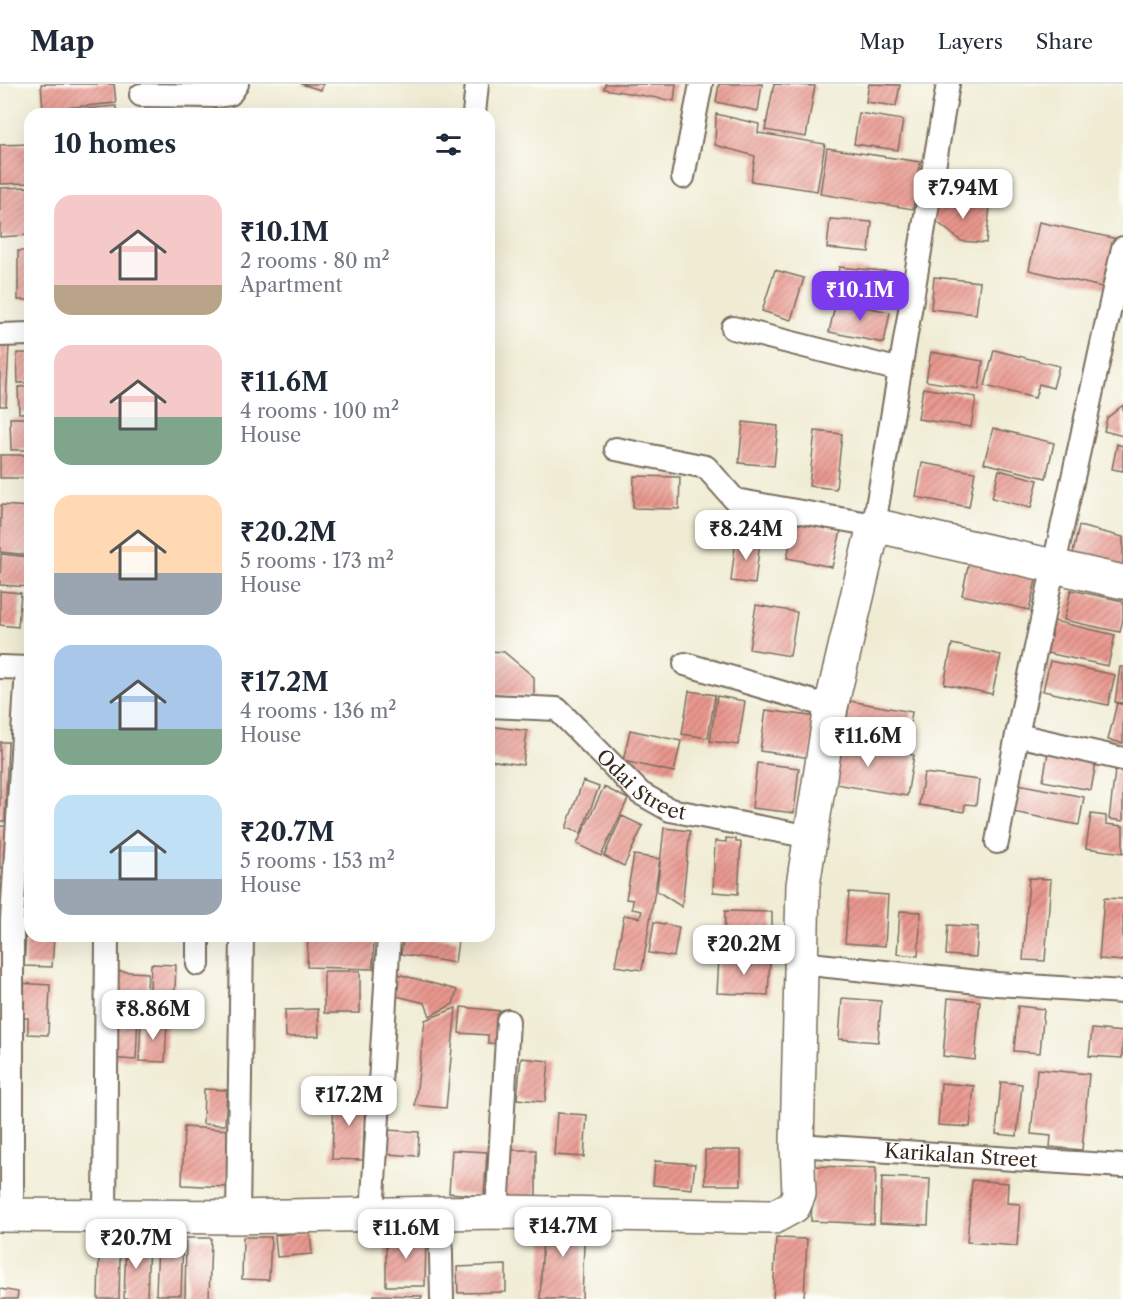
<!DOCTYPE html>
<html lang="en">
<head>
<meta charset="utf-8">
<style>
  body { margin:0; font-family:"Libre Caslon Text",serif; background:#f6f6f7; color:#1f2937; height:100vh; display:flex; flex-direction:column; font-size:22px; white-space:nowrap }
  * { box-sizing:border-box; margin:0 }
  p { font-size:20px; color:#747a83 }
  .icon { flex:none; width:33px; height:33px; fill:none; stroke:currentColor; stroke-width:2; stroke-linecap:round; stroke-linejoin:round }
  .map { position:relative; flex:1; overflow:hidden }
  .panel { position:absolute; left:24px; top:24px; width:471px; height:834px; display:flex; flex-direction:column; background:#fff; border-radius:18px; box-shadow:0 6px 24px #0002 }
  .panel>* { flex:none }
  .price { position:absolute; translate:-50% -51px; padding:0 14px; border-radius:12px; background:#fff; color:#222; font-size:20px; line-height:39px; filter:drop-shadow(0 2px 3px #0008) }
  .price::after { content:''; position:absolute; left:50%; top:36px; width:18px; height:14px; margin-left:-9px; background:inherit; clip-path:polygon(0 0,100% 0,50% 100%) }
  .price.on { background:#7c3aed; color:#fff }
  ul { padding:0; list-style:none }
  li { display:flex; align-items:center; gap:18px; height:150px; padding:0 30px }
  li span { display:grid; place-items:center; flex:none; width:168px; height:120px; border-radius:18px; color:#555 }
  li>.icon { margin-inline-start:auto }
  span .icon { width:72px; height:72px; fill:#fffc; stroke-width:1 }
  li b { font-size:26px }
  h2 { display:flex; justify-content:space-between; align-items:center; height:72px; padding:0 30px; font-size:26px }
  header { display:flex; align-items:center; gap:36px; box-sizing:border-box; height:84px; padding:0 30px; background:#fff; border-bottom:2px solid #e0e1e3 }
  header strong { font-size:28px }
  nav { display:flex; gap:33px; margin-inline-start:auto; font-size:21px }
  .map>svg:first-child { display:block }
  .building { fill:url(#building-hatch) }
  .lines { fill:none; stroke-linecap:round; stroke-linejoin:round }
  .street-casing { stroke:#7a6e5e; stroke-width:26 }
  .secondary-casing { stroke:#7a6e5e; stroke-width:36 }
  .street { stroke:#fff; stroke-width:22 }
  .secondary { stroke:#fff; stroke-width:33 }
  .labels { text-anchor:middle; stroke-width:5; stroke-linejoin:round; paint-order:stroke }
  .street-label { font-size:20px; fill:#3b2a1e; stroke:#fdfcf7 }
</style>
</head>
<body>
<header>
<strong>Map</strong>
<nav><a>Map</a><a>Layers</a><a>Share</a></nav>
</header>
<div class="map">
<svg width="1123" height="1215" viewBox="0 0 1123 1215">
  <defs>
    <pattern id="building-hatch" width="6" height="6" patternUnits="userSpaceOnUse" patternTransform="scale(1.5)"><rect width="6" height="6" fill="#e9978e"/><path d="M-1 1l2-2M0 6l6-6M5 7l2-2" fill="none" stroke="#be7b73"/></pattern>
  </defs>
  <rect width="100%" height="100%" fill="#fdfcf7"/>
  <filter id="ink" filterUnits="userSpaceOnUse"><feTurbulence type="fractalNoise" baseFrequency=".0167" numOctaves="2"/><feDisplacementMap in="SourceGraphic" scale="12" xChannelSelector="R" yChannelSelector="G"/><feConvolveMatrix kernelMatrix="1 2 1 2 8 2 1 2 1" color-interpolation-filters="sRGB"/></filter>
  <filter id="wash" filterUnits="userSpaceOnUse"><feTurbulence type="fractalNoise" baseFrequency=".008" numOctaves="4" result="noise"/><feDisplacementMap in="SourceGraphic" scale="24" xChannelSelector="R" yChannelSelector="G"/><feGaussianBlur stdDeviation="1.35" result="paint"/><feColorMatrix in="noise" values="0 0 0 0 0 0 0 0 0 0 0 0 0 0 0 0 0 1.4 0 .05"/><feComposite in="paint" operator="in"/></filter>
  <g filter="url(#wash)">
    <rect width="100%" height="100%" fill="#f0ecd4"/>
    <g id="blocks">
      <!-- building -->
      <path class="building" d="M41,0H114L116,19L43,26Z
        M301,0H323L321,6Z
        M605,0H676L674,17L604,5Z
        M719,0H762L758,27L716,18Z
        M774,0L815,2L806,53L765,46Z
        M869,0L900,1L896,22L866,18Z
        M116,22V30H50V28Z
        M859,29L903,36L898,66L854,60Z
        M716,30L759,40L758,49L825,60L817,107L751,97L755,72L715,61Z
        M30,60V99L0,100V61Z
        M827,64L920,78L913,125L820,110Z
        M28,103L30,151L0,153V104Z
        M933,117L990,122L986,159L961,157L931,133Z
        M830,135L872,138L869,168L827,164Z
        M1039,138L1118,155L1106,204L1029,186Z
        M18,167H30V216H18Z
        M839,183L893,188L890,217L836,212Z
        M775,186L804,194L791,236L762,227Z
        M934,193L980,198L976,230L931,225Z
        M836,217L890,228L884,259L829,248Z
        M0,261H9L6,322H0Z
        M994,266L1059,282L1053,304L1039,300L1035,314L985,302Z
        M931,268L983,277L979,306L926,297Z
        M17,269H30V299H18Z
        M30,302V329H19L18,303Z
        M923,304L976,313L971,343L918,335Z
        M1123,321V352L1104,347L1107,334Z
        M10,334H30V366H11Z
        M743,338L778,342L774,382L739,379Z
        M993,344L1054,359L1046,394L984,379Z
        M815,347L842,350L836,405L809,402Z
        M1117,360L1123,362V387L1112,385Z
        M0,371H30V394H0Z
        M922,379L975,388L969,423L916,413Z
        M999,386L1038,396L1031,424L992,414Z
        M634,392L680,393L679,425L633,424Z
        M1,421L30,423V471L0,468Z
        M795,437L841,447L832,483L787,474Z
        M1079,442L1123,453V490L1071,478Z
        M736,454L760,457L755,500L731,497Z
        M1,470L30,473V503L0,501Z
        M969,478L1037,492L1029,526L962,511Z
        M1071,506L1123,517V535L1120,548L1064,536Z
        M0,507L21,509L18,543L0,541Z
        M756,521L797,528L790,572L749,565Z
        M1054,537L1115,551L1108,582L1047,569Z
        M952,560L1001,571L992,610L944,600Z
        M489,567L504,568L534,593V612L489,610Z
        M1050,577L1115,591L1108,621L1043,607Z
        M1120,583H1123V619L1115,618Z
        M689,607L715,611L708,654L682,650Z
        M717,612L745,617L738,661L710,657Z
        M850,617L912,628L906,666L843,656Z
        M1117,619L1123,621V659L1108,656Z
        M766,626L817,633L811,674L760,667Z
        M489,642L527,647L523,681L489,676Z
        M630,646L681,657L674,688L623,677Z
        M830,657L914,671L907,712L823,698Z
        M0,658H8L5,737H0Z
        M1048,668L1096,678L1091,706L1043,697Z
        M757,679L799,684L794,729L752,724Z
        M1115,687L1123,688V737L1109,735Z
        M924,689L979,696L976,721L965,720L964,728L919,721Z
        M583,697L599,703L581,749L566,744Z
        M1018,700L1084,713L1079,741L1013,728Z
        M604,703L628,715L601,772L577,760Z
        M1091,730L1106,732V740L1123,742V769L1086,764Z
        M622,732L643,742L624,782L604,772Z
        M0,742L14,743L11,794L0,793Z
        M664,744L690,747L682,823L657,807Z
        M726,754L736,755V758H741L738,810L713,808L715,757L726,758Z
        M634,771L660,775L642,886L615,882L624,831L640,834L642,827L632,825L633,816L626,815Z
        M1029,794L1051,795L1045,877L1023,876Z
        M0,795L9,796L7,831H0Z
        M849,808L888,811L885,862L845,859Z
        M1104,814L1123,815V877L1099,875Z
        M725,827L772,828V860L724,859Z
        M900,827L921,828L918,872L897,870Z
        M27,835H30V852H54L52,883L24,882Z
        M654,838L679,843L674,873L649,869Z
        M948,841L978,843L976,873L946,871Z
        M308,852H374L373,885L307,883Z
        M404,852H430L458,856L455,879L401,870Z
        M719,874L770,876L768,911L717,909Z
        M151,880L176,881L174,926L149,925Z
        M114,887L148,889L146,922L113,920Z
        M324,887H360V929H324Z
        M394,889L457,906L453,920L430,932L425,919L388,910Z
        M17,899L50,901L48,951L28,950V934H15Z
        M842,914L881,917L878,958L839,955Z
        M948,914L980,917L975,976L943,972Z
        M1018,922L1044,925L1040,969L1014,967Z
        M461,923L501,927L499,960L488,959V951L459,949Z
        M456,924L446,1024L415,1021L425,936Z
        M318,925L319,952L286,953L285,926Z
        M108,930L138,931L136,976L106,974Z
        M141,935L167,937L165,978L139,977Z
        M1092,945L1123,948L1122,974L1089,972Z
        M521,974L549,977L545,1018L517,1015Z
        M1037,985L1089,990L1082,1066L1050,1063L1051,1052L1031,1050Z
        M1001,998L1022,1000L1017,1052L996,1050Z
        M941,999L974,1002L970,1043L938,1041Z
        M204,1005L227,1006L225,1041L203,1040Z
        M334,1010L365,1011L363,1076L332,1075Z
        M557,1029L587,1031L584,1073L554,1071Z
        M184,1043L230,1046L227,1103L182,1101Z
        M387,1046L419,1048L418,1072L386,1070Z
        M452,1066L487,1068L484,1112L449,1109Z
        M505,1066H536V1113H505Z
        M705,1066H741V1101H705Z
        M655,1077L695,1080L692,1105L653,1101Z
        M814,1082L876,1084L874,1140L811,1137Z
        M882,1093L930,1095L928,1141L880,1139Z
        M972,1096L1008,1099L1007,1119L1020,1120L1017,1162L967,1158Z
        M544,1132L585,1134L582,1215H540Z
        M310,1148L312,1170L277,1173L275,1151Z
        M386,1150L426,1151L425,1202H386Z
        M243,1153H271L269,1196L242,1195Z
        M186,1154H211L209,1215H185Z
        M776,1154L807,1155L804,1215H773Z
        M158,1155H183L181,1211H156Z
        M126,1156H149L147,1215H124Z
        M99,1172H120L119,1215H98Z
        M506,1181V1208L458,1209L457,1183Z
        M0,1205L18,1208L17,1215H0Z
        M374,1211L422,1212L421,1215H374Z"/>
    </g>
  </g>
  <g filter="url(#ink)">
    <use href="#blocks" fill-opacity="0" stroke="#7a6e5e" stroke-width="1.5"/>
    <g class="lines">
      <!-- street casing -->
      <g class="street-casing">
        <g id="street">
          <path d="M141,11L215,12L230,10L237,0"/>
          <path d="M474,30L477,0"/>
          <path d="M683,93L701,0"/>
          <path d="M733,244L900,286"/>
          <path d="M0,251L30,250"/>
          <path d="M616,365L706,383L735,416L874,441L948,0"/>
          <path d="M685,580L831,623"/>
          <path d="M0,583L30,584"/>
          <path id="s1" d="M489,622L557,625L640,709L670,726L811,753"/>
          <path d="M1017,651L1123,675"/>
          <path d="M997,758L1017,651L1123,164"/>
          <path d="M198,852V880"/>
          <path d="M801,879L996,900L1123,908"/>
          <path id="s2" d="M797,1061L1123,1082"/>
          <path d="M497,1128L508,937"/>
          <path d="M440,1129L442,1215"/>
          <path d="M372,1130L389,852"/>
          <path d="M12,1131V836L27,584"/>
          <path d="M105,1131L107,852"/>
          <path d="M238,1133L242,852"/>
        </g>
      </g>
      <!-- secondary casing -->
      <g class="secondary-casing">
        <path id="secondary" d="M0,1131L238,1133L497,1128L774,1133L794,1122L799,1110L797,1061L803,801L831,623L874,441L1123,498"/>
      </g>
      <!-- street -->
      <use href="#street" class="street"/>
      <!-- secondary -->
      <use href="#secondary" class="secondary"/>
    </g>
  </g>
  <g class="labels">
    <!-- street labels -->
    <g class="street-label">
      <text dy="7" stroke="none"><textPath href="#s1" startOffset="183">Odai Street</textPath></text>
      <text dy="7" stroke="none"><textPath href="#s2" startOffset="164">Karikalan Street</textPath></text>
    </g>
  </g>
</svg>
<b class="price" style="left:963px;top:136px">₹7.94M</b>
<b class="price on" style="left:860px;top:238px">₹10.1M</b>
<b class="price" style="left:746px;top:477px">₹8.24M</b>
<b class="price" style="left:868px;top:684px">₹11.6M</b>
<b class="price" style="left:744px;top:892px">₹20.2M</b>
<b class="price" style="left:153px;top:957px">₹8.86M</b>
<b class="price" style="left:349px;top:1043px">₹17.2M</b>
<b class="price" style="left:563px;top:1174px">₹14.7M</b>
<b class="price" style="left:406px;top:1176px">₹11.6M</b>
<b class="price" style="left:136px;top:1186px">₹20.7M</b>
<section class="panel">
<h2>10 homes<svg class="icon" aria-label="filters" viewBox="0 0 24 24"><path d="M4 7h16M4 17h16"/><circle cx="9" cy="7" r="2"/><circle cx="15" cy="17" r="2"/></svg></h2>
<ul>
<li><span style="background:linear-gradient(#f6c9c9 75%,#b9a48a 0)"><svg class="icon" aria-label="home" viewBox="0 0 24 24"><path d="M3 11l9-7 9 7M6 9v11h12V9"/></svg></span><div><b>₹10.1M</b><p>2 rooms · 80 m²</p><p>Apartment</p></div></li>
<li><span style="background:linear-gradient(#f6c9c9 60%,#7fa58c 0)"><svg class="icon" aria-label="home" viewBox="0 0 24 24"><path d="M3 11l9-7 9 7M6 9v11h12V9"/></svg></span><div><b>₹11.6M</b><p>4 rooms · 100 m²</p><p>House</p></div></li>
<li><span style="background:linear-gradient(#ffd9b3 65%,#9aa5b1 0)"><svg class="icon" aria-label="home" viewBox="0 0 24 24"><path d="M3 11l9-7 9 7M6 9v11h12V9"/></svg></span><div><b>₹20.2M</b><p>5 rooms · 173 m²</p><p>House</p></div></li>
<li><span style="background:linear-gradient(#a9c7e8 70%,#7fa58c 0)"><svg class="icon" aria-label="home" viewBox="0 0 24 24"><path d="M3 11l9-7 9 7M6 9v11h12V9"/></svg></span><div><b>₹17.2M</b><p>4 rooms · 136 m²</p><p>House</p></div></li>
<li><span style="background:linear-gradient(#bfe0f5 70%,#9aa5b1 0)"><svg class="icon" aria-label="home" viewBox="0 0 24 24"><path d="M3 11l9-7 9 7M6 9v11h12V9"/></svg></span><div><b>₹20.7M</b><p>5 rooms · 153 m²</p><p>House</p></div></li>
</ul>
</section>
</div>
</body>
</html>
